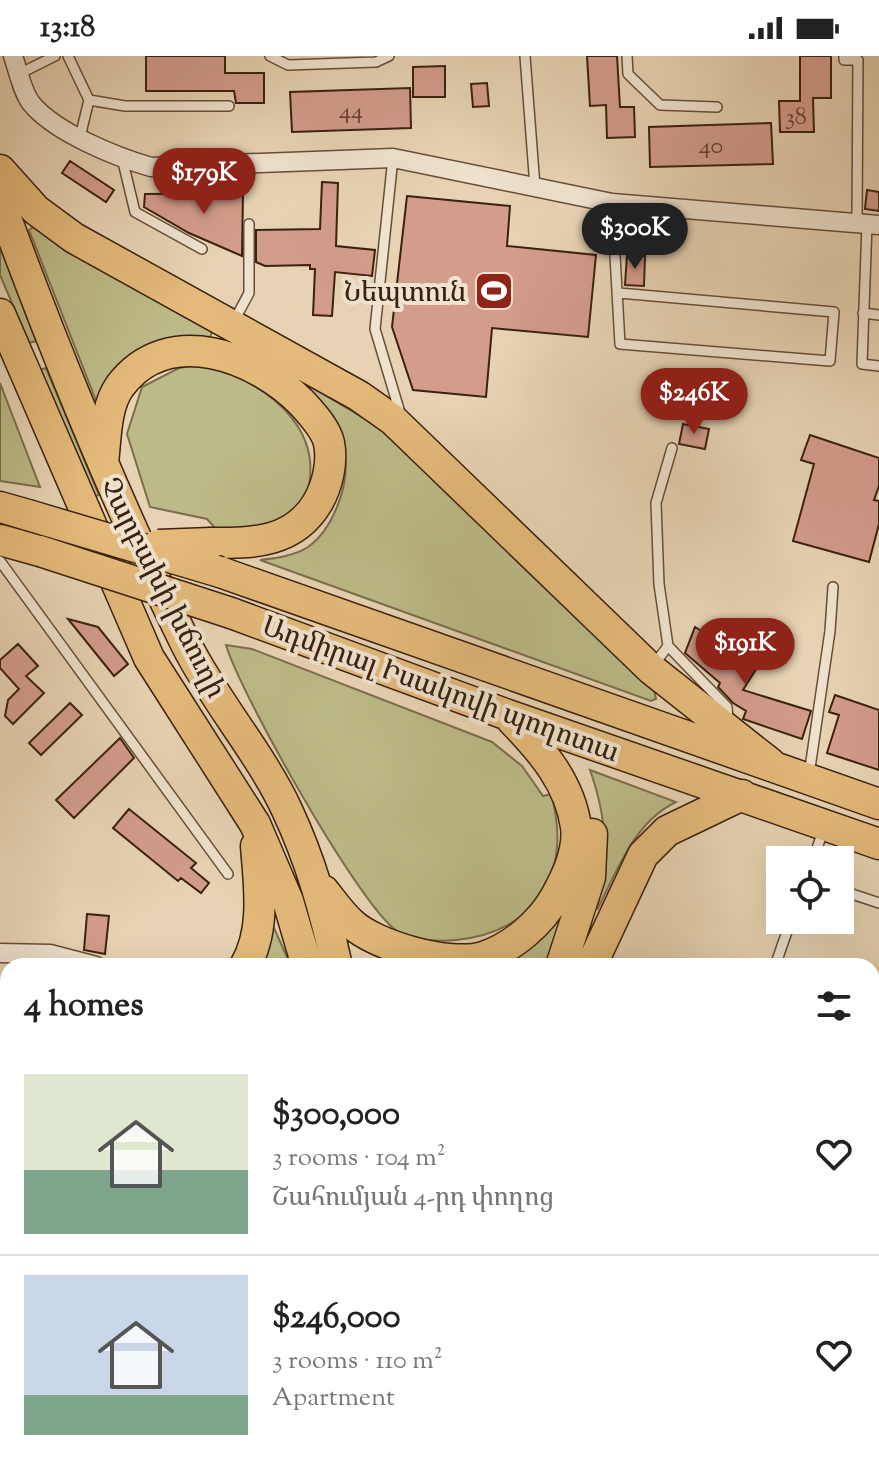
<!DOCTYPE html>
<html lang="en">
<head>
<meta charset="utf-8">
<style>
  body { margin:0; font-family:"Sorts Mill Goudy","Noto Serif Armenian",serif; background:#f2f2f2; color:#222; height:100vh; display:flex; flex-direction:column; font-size:30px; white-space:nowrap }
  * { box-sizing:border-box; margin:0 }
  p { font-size:26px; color:#767676 }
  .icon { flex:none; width:44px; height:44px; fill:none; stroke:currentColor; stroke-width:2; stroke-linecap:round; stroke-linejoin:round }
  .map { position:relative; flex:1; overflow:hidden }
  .sheet { position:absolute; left:0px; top:902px; width:880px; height:514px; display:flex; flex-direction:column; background:#fff; border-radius:24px 24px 0 0; box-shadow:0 8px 32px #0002 }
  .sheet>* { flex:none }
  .controls { position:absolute; left:766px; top:790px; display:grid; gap:16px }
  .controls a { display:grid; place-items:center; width:88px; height:88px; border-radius:0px; background:#fff; box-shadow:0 8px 32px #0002; font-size:40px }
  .price { position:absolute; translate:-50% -68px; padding:0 18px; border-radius:28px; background:#8f2418; color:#fff; font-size:26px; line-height:52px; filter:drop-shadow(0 2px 4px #0008) }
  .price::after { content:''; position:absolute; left:50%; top:48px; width:24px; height:18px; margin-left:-12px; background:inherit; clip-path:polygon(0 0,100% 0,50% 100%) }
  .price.on { background:#222; color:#fff }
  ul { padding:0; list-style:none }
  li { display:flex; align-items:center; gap:24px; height:200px; padding:0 24px }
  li+li { border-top:2px solid #e0e0e0 }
  li span { display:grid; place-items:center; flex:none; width:224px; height:160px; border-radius:0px; color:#555 }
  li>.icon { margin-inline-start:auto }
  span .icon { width:96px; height:96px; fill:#fffc; stroke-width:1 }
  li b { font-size:34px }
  h2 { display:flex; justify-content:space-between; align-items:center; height:96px; padding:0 24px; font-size:34px }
  .status { display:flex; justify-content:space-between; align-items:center; height:56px; padding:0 40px; background:#fff; direction:ltr }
  .status svg { height:22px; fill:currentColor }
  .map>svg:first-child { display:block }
  .green { fill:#bcba88; stroke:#7c6e4c; stroke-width:2 }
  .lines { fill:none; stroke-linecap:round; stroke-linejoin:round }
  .canal { stroke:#9cb5b8; stroke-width:18 }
  .building { fill:#d39c8b; stroke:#3b210f; stroke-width:2 }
  .service-casing { stroke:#664e38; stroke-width:12 }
  .minor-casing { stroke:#664e38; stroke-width:21 }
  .trunk-casing { stroke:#3b210f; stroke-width:33 }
  .service { stroke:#efe2ce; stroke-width:9 }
  .minor { stroke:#efe2ce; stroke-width:18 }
  .trunk { stroke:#e4ba7a; stroke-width:30 }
  .trunk-bridge-casing { stroke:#3b210f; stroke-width:33; stroke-linecap:butt }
  .trunk-bridge { stroke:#e4ba7a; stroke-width:30 }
  .labels { text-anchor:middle; stroke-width:8; stroke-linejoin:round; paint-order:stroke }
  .number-label { font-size:24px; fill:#61402e }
  .poi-label { font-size:28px; fill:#3b210f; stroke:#efe2ce; text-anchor:end }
  .street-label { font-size:28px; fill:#3b210f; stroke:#efe2ce }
</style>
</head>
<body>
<div class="status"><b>13:18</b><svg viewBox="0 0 49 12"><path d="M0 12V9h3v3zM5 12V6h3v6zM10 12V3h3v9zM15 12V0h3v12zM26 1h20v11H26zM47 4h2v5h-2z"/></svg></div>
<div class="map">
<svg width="879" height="1415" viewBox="0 0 879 1415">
  <rect width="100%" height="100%" fill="#e7d3b3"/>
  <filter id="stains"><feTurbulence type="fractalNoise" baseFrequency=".0025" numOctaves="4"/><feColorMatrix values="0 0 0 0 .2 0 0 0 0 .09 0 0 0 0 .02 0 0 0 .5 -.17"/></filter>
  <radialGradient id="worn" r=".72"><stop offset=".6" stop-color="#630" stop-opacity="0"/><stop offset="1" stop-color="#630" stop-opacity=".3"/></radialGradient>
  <!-- green -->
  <path class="green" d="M33,171L212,276L209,284L97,347L29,174Z
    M0,190L36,285L29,287L0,219Z
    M203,308C272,329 336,378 300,457L255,475L216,473L207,463L150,451L127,378L142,331L179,312Z
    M46,312L99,439L92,441L39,314Z
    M297,322L378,371L654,634L656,643L651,645L260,504C276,502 294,500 308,491C332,474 349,431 345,402C343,387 307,338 297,322Z
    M0,327L40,431L0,425Z
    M226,589L252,593L492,686L522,710L543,740L551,738C573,815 538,876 456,884C441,886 410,884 397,875C360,851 240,637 226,589Z
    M590,714L676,746C634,766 617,815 597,854C607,799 609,768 590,714Z
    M266,854L291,910H252Z
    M567,856L548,910H499Z"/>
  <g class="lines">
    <!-- canal -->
    <path class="canal" d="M872,1372L879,1368
      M798,1415L810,1408"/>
  </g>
  <!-- building -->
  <path class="building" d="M146,0H225V17H264V47H236L234,35H146Z
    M587,0H617L620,51H634L635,81L607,82L606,49L590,50Z
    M800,0H831V42H813L814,76H780L779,45H800Z
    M445,10V41H413V11Z
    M487,27L489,50L473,51L471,28Z
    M410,32L411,72L292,76L290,36Z
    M771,67L773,108L650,111L649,71Z
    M70,105L114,134L106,146L62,117Z
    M322,126L338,127L336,190L375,194L372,220L335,216L332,260L313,259L315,213H310V209L265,210L256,206V174L320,173Z
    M867,134L879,136V155L865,153Z
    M243,137L242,200L189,177L144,151L145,138Z
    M407,140L510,150L507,190L596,199L588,281L492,272L486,341L413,334L392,271Z
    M627,199L645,200L644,230L625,229Z
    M683,368L709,373L705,393L679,388Z
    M810,379L879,402V430L874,444L879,445V468L869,506L793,485L814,408L801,404Z
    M68,563L98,571L128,608L114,620Z
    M695,571L758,610L743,634L811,655L802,683L743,663L746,655L733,647L718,631L720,627L685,597Z
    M18,588L38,610L26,620L44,637L13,668L5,660L8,644L19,633L0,612V604Z
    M835,639L879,654V714L827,697L839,659L829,656Z
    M70,647L82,659L41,699L29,687Z
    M120,682L134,702L74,762L56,744Z
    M129,753L196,807L191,812L209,827L201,837L181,822L178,825L113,772Z
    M87,858L109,860L105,898L84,894Z"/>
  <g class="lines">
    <!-- service casing -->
    <g class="service-casing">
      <path id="service" d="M68,0L89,44L80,81
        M270,0L288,9L376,6L389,0
        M525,0L535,131
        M627,0L628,18L660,49L717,51
        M844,0V4H858L857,166
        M19,18L55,0
        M89,44L125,50H229
        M122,102L135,156L202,193
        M393,102L375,273L401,360
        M612,147L620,288L830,305L834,256L619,237
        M867,168L862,308L879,310
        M863,257L879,259
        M234,265L249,237V168
        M0,505L228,818
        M668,590L727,651L728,663
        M653,610L668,590L659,528L656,447L672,392
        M809,719L830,575L833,531
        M813,804L824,772
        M840,834L879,847
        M775,910L791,864
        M872,1021L879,1024
        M872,1241L879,1240
        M260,1408L263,1415"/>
    </g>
    <!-- minor casing -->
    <g class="minor-casing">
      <path id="minor" d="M13,0C18,14 22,35 31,47C54,76 116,101 151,111L393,102L612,147L879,169
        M0,897L50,898L96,910
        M872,1386L879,1382
        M822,1415L832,1408"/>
    </g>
    <!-- trunk casing -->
    <g class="trunk-casing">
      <path id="trunk" d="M0,114L36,154L74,182L359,340L393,364L651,613L770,707
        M0,146C55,296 115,444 186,588C215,646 260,696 287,754C311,805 325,856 337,910
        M0,258L149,602L255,768L288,845L307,910
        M103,407C106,383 105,351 120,330C168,266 257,301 302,347C312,358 326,373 329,387C333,407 327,430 318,446C294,487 254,487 211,487
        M0,451L28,459
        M0,484L40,495
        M220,516L879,748
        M231,557L508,659L879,788
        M324,835C332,845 341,858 351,867C375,890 450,911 483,901C512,892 541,867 556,840C567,820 579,795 576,771C570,727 542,695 512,664
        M245,910C266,874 259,830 256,790
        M561,910L590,821L592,778
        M591,910L643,799L667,775L742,739
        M424,1408L427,1415
        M462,1408L465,1415
        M507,1408V1415"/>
    </g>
    <!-- service -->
    <use href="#service" class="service"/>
    <!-- minor -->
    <use href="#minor" class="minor"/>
    <!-- trunk -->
    <use href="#trunk" class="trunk"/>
    <!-- trunk-bridge casing -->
    <g class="trunk-bridge-casing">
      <path id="trunk-bridge" d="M28,459L220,516
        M158,489L211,487
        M40,495L231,557"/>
    </g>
    <!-- trunk-bridge -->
    <use href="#trunk-bridge" class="trunk-bridge"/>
  </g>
  <!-- icons -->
  <defs>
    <g id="stadium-square" transform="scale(2)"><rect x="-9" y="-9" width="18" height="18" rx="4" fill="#8f2418" stroke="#efe2ce"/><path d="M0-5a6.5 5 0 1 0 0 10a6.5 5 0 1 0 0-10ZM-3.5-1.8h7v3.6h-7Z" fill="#fff"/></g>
  </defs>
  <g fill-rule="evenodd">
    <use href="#stadium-square" x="494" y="235"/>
  </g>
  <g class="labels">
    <!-- number labels -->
    <g class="number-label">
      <text x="351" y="62">44</text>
      <text x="796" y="68">38</text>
      <text x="711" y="97">40</text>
    </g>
    <!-- poi labels -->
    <g class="poi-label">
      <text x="466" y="245">Նեպտուն</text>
    </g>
    <!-- street labels -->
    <g class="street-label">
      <text transform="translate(164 531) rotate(63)" y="10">Չարբախի խճուղի</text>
      <text transform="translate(441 632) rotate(20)" y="10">Ադմիրալ Իսակովի պողոտա</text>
    </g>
  </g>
  <rect width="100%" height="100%" filter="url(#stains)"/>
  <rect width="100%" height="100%" fill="url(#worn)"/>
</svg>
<div class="controls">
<a><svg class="icon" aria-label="locate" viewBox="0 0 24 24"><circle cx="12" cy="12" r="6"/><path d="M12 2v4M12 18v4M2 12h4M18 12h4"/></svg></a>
</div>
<b class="price" style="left:204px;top:160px">$179K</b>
<b class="price on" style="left:635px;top:215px">$300K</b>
<b class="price" style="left:694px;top:380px">$246K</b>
<b class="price" style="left:745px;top:630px">$191K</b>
<section class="sheet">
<h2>4 homes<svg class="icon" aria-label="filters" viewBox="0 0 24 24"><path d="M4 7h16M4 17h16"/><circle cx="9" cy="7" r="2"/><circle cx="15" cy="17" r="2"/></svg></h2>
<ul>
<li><span style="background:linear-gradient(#dfe7d0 60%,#7fa58c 0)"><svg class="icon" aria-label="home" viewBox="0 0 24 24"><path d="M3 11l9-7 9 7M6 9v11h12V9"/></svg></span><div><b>$300,000</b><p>3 rooms · 104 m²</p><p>Շահումյան 4-րդ փողոց</p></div><svg class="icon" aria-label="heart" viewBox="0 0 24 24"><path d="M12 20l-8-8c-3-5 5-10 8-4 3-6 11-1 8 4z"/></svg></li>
<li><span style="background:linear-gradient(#c9d6e8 75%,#7fa58c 0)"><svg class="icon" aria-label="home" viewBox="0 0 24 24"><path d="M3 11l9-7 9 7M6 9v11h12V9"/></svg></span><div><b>$246,000</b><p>3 rooms · 110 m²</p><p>Apartment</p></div><svg class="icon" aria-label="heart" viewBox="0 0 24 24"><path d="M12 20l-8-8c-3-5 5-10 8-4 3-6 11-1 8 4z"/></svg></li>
</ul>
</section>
</div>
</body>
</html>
